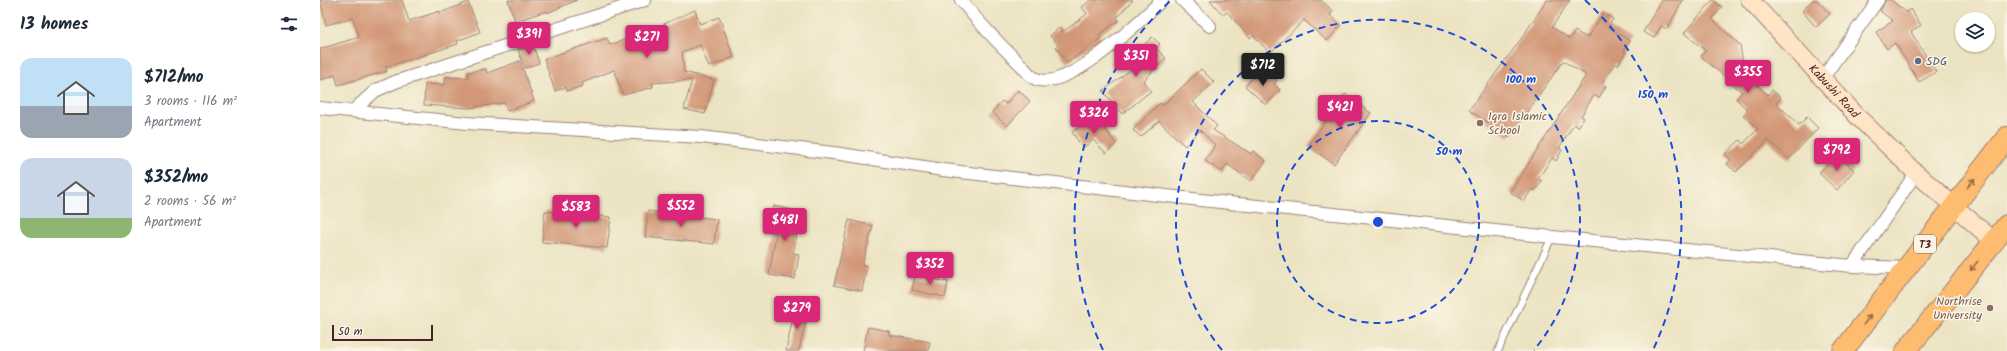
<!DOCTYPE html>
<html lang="en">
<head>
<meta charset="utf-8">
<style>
  body { margin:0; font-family:Kalam,sans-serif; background:#f6f6f7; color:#1f2937; height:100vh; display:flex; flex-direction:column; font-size:15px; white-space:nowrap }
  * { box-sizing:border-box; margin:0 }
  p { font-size:13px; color:#747a83 }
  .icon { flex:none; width:22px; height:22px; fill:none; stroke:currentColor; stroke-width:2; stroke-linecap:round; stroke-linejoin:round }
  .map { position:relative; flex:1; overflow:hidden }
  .side { display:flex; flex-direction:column; background:#fff; width:320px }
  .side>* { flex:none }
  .tools { position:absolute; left:1635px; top:12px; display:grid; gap:8px }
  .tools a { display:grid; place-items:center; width:40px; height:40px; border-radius:50%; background:#fff; box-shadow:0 1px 3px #0004; font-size:20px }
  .scale { position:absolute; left:12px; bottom:10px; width:101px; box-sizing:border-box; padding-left:4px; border:2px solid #4a1f2b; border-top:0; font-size:11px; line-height:14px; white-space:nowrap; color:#4a1f2b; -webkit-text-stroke:3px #fcf5e5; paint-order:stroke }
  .price { position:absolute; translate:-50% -34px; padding:0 9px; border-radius:4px; background:#db2777; color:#fff; font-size:13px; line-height:26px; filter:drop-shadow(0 1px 2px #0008) }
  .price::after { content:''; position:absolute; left:50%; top:24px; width:12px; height:9px; margin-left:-6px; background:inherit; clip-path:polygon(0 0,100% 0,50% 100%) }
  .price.selected { background:#222; color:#fff }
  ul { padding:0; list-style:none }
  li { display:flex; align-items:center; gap:12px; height:100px; padding:0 20px }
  li span { display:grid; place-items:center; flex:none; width:112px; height:80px; border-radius:12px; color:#555 }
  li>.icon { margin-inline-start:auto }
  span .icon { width:48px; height:48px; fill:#fffc; stroke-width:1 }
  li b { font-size:17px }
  h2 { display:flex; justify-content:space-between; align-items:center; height:48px; padding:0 20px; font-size:17px }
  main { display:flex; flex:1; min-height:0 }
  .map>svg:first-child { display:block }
  .building { fill:#d29777 }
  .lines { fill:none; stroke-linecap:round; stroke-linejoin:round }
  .service-casing { stroke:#9a8176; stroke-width:8 }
  .minor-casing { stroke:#9a8176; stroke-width:14 }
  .secondary-casing { stroke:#9a8176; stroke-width:19 }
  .trunk-casing { stroke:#9a8176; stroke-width:22 }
  .service { stroke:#fff; stroke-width:6 }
  .minor { stroke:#fff; stroke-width:12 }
  .secondary { stroke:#ffe4c6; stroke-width:17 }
  .trunk { stroke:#febc70; stroke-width:20 }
  .oneway { stroke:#9b664a }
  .ring { fill:none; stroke:#1d4ed8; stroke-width:2; stroke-dasharray:7 5 }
  .service-dot { fill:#5c6f8a; stroke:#fcf5e5; stroke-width:1.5 }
  .education-dot { fill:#8d6e63; stroke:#fcf5e5; stroke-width:1.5 }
  .labels { text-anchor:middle; stroke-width:3; stroke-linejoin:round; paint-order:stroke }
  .shield { fill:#fcf5e5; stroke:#7f5f63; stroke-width:1 }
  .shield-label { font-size:11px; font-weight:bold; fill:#4a1f2b }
  .service-label { font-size:12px; fill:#4e5e75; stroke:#fcf5e5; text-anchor:start }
  .street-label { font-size:12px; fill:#4a1f2b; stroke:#fcf5e5 }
  .education-label { font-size:12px; fill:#785e54; stroke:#fcf5e5; text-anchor:start }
  .centre { fill:#1d4ed8; stroke:#fcf5e5; stroke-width:2 }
  .ring-label { font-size:12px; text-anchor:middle; font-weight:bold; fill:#1d4ed8; stroke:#fcf5e5; stroke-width:3; stroke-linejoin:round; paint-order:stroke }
</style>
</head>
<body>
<main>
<section class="side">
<h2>13 homes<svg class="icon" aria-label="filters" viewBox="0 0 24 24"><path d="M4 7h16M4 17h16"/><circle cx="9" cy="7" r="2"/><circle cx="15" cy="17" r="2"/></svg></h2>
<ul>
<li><span style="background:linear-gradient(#bfe0f5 60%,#9aa5b1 0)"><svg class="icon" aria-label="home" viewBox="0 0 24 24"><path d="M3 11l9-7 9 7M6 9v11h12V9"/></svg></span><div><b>$712/mo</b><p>3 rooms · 116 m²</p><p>Apartment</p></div></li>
<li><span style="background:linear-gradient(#c9d6e8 75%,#8fb573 0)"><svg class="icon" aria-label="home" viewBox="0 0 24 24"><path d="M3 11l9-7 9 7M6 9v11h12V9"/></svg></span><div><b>$352/mo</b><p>2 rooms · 56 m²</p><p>Apartment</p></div></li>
</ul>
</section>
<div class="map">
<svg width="1687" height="351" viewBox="0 0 1687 351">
  <rect width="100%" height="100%" fill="#fcf5e5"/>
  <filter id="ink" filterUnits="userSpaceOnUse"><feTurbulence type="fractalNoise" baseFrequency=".025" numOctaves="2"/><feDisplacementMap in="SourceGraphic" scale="8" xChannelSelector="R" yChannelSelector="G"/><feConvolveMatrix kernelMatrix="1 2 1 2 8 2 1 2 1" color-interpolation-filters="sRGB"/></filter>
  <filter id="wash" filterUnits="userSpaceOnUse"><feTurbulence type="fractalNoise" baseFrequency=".012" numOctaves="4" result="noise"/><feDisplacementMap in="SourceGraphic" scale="16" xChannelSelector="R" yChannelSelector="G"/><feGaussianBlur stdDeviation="0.9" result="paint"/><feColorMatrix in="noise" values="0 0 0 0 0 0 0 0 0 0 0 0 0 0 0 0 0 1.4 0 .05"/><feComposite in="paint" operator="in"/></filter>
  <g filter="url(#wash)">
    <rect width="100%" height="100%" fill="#ebe3c1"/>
    <g id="blocks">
      <!-- building -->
      <path class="building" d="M0,0H82L89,21L120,11V13L148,2L160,32L137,41L138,44L66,67L67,71L18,85L15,75L0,80V49L39,37L33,18L6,25Z
        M188,0H257L227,13V11L195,21Z
        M771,0H813L797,17L799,20L779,35L781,38L747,63L736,47L738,45L730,36L740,27L743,32L767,14L762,7Z
        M890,0H1001L1013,11L1010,15L1021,25L1007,41L984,20L950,53L933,35L930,38L907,12L903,15Z
        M1227,0H1250L1232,27L1250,39L1255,31L1267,38L1283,13L1293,19L1288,27L1310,41L1304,51L1306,52L1298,65L1295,63L1282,83L1286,86L1279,98L1274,95L1261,116L1264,118L1258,127L1254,124L1239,148L1242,150L1236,161L1232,158L1218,179L1222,181L1215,191L1212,189L1204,201L1190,192L1266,75L1243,61L1189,137L1149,110L1201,39Z
        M1342,0H1363L1347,29L1341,26L1334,38L1323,32Z
        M1393,0L1402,7L1392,19L1420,45L1423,64L1419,68L1448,95L1452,90L1461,98L1456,103L1479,125L1487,117L1498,128L1469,159L1448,140L1416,172L1407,164L1411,160L1405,154L1420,140L1423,144L1438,129L1423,115L1428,110L1416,99L1422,92L1381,56L1386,51L1364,33Z
        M1493,0H1497L1510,14L1496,27L1482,11Z
        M1566,0H1571L1586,12L1590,9L1601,25L1591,32L1616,72L1599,82L1575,43L1567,49L1556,32L1573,21L1560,11Z
        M375,10L380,24L399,17L414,57L389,67L380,45L362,52L364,72L394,80L385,114L364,109L372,80L332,83L333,87L303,95L294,70L262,83L263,86L247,91L246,87L235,91L224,59L287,38L290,45L326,32Z
        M832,37L840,44L836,48L846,58L823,81L831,91L802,114L783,91L823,60L816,53Z
        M213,45L219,63L205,68L198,50Z
        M200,61L214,101L187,111L184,103L149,108L104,105L105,84L125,85V77L148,78V72L166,69L167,73Z
        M881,69L894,82L873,102L897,126L893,130L931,154L933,151L946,161L931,181L907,164L902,172L885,161L895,145L880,130L865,146L839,121L821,137L813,130L840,103L842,106Z
        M939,72L945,77L949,73L957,81L954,84L960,90L946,105L925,86Z
        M698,90L710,101L687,126L672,112L682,101L686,104Z
        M1025,94L1051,113L1014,164L988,146Z
        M776,116L796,144L786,153L773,140L763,148L752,132Z
        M1517,154L1534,170L1517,190L1499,173Z
        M454,206L482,212L473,253L479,254L475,279L449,275L456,233L448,231Z
        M225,211L291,217L287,248L222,242Z
        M328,211L397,219L394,244L325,237Z
        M529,220L553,226L542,265L547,266L542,291L514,285Z
        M595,275L628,282L625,297L592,290Z
        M475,307L488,310L479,351H466Z
        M548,327L569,331V335L610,342L608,351H543Z"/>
    </g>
  </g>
  <g filter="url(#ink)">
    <use href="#blocks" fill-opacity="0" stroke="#9a8176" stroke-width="1"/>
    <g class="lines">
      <!-- service casing -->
      <g class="service-casing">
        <path id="service" d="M1178,351L1232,237"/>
      </g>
      <!-- minor casing -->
      <g class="minor-casing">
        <path id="minor" d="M641,0C659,23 680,45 701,65C705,69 709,75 714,78C745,95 820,21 842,0
          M862,0L890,26
          M1502,79L1558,0
          M0,108L147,123L381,137L521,154L623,170L881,200L1232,237L1532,266L1588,268
          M33,111L55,91L75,82L325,0
          M1532,266L1596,173"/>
      </g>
      <!-- secondary casing -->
      <g class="secondary-casing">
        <g id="secondary">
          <path id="s1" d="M1430,0L1539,118L1596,173L1674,241"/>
        </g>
      </g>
      <!-- trunk casing -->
      <g class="trunk-casing">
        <path id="trunk" d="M1523,351L1687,137
          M1586,351L1687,225"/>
      </g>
      <!-- service -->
      <use href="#service" class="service"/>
      <!-- minor -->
      <use href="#minor" class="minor"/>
      <!-- secondary -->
      <use href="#secondary" class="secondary"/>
      <!-- trunk -->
      <use href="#trunk" class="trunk"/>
    </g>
    <!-- one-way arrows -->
    <defs><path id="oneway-shaft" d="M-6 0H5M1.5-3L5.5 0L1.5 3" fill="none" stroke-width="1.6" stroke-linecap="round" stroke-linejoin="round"/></defs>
    <g class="oneway">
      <use href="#oneway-shaft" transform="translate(1651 183) rotate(-52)"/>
      <use href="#oneway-shaft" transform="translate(1654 266) rotate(129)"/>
      <use href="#oneway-shaft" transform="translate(1547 320) rotate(-52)"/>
    </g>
  </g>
  <!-- distance rings -->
  <g class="ring">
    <circle cx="1058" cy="222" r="101"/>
    <path d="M902 350A202 202 0 1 1 1214 350"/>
    <path d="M783 350A303 303 0 0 1 851 0M1265 0A303 303 0 0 1 1333 350"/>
  </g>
  <!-- markers -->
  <circle class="service-dot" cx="1598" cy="61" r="4"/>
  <g class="education-dot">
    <circle cx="1160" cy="123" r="4"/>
    <circle cx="1670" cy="308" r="4"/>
  </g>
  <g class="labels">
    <!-- shield labels -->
    <rect class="shield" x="1594" y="235" width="22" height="18" rx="3"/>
    <g class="shield-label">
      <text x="1605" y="248">T3</text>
    </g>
    <!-- service labels -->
    <g class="service-label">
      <text x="1606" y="65">SDG</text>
    </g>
    <!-- street labels -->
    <g class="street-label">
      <text dy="4" stroke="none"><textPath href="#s1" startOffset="124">Kabushi Road</textPath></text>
    </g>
    <!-- education labels -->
    <g class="education-label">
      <text x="1168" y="120">Iqra Islamic<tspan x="1168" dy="14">School</tspan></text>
      <text x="1662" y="305" text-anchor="end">Northrise<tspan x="1662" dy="14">University</tspan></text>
    </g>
  </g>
  <circle cx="1058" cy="222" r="6" class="centre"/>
  <g class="ring-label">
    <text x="1201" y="83">100 m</text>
    <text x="1333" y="98">150 m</text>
    <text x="1129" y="155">50 m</text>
  </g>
</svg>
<div class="tools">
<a><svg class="icon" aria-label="layers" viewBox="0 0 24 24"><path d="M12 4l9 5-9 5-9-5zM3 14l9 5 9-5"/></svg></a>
</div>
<div class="scale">50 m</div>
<b class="price" style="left:209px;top:56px">$391</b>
<b class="price" style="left:327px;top:59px">$271</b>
<b class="price" style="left:816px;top:78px">$351</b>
<b class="price selected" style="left:943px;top:87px">$712</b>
<b class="price" style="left:1428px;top:94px">$355</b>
<b class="price" style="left:1020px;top:129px">$421</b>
<b class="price" style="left:774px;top:135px">$326</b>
<b class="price" style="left:1517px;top:172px">$792</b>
<b class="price" style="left:361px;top:228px">$552</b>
<b class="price" style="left:256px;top:229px">$583</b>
<b class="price" style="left:465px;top:242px">$481</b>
<b class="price" style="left:610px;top:286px">$352</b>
<b class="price" style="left:477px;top:330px">$279</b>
</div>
</main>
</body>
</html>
